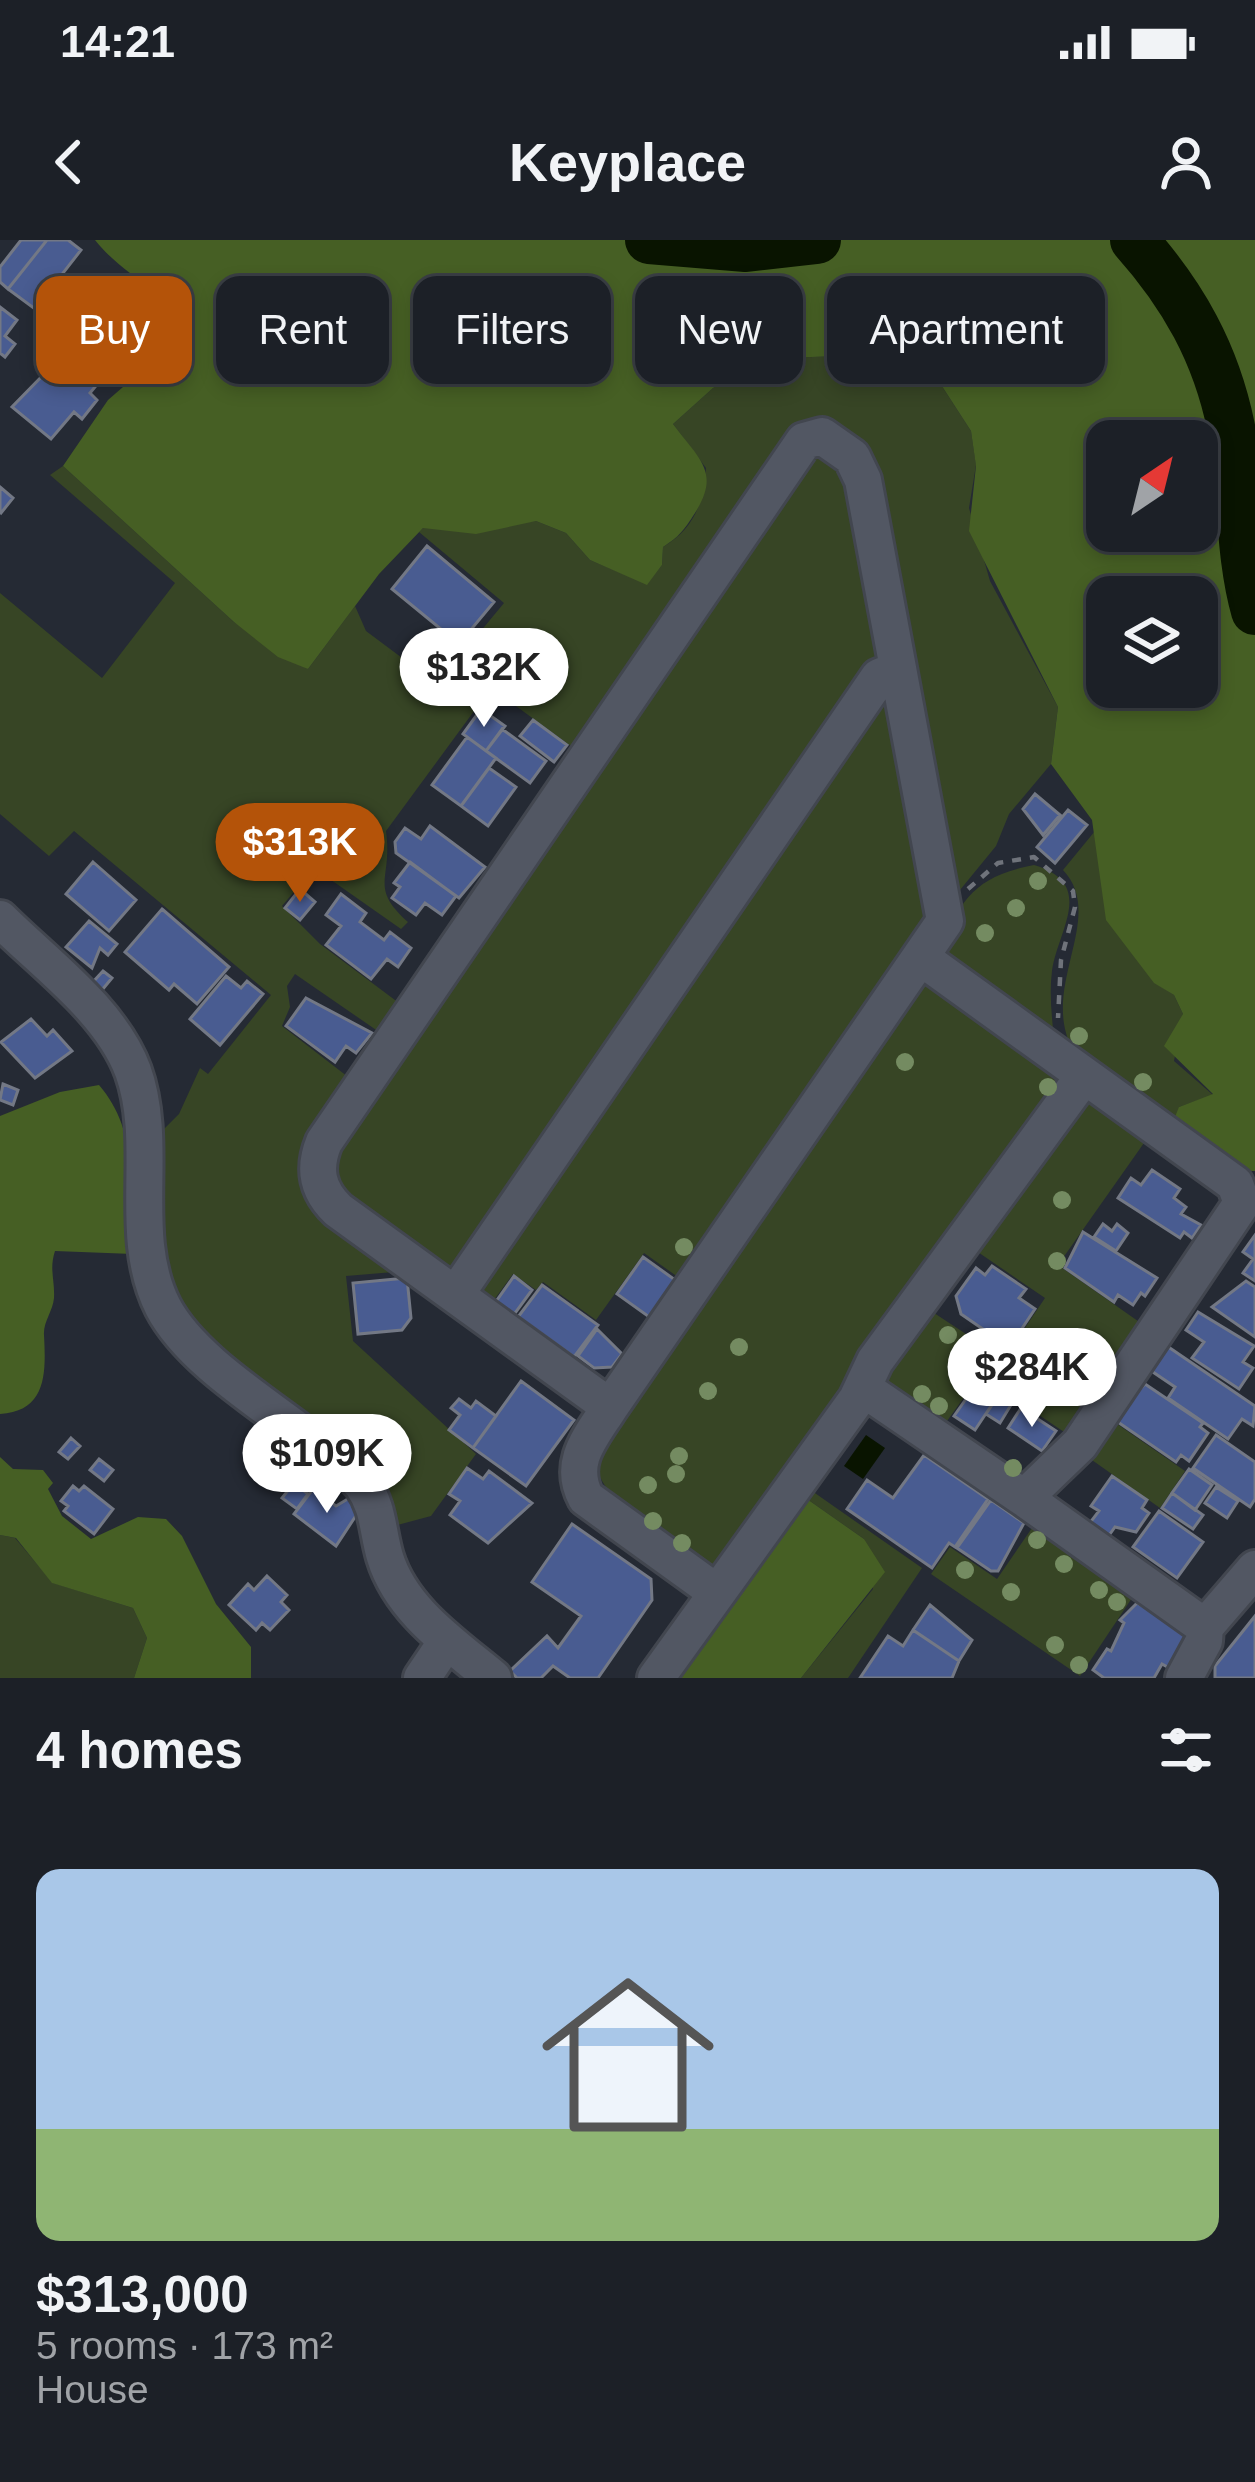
<!DOCTYPE html>
<html lang="en">
<head>
<meta charset="utf-8">
<style>
  body { margin:0; font-family:Helvetica,sans-serif; background:#292d33; color:#f1f3f6; height:100vh; display:flex; flex-direction:column; font-size:45px; white-space:nowrap }
  * { box-sizing:border-box; margin:0 }
  p { font-size:39px; color:#a0a3a7 }
  .icon { flex:none; width:66px; height:66px; fill:none; stroke:currentColor; stroke-width:2; stroke-linecap:round; stroke-linejoin:round }
  .map { position:relative; height:1438px; overflow:hidden }
  .side { display:flex; flex-direction:column; background:#1c2027; flex:1 }
  .side>* { flex:none }
  .guide { position:absolute; left:36px; top:36px; width:1185px; height:108px; display:flex; gap:24px }
  .needle { width:78px; rotate:35deg }
  .controls { position:absolute; left:1086px; top:180px; display:grid; gap:24px }
  .controls a { display:grid; place-items:center; width:132px; height:132px; border-radius:24px; background:#1c2027; box-shadow:0 6px 18px #0003,0 0 0 3px #3a3e44; font-size:60px }
  .price { position:absolute; translate:-50% -102px; padding:0 27px; border-radius:42px; background:#fff; color:#222; font-size:39px; line-height:78px; filter:drop-shadow(0 3px 6px #0008) }
  .price::after { content:''; position:absolute; left:50%; top:72px; width:36px; height:27px; margin-left:-18px; background:inherit; clip-path:polygon(0 0,100% 0,50% 100%) }
  .price.current { background:#b45309; color:#fff }
  ul { padding:0; list-style:none }
  li { display:grid; align-content:center; gap:24px; height:636px; padding:0 36px }
  li span { display:grid; place-items:center; height:372px; border-radius:24px; color:#555 }
  li>.icon { margin-inline-start:auto }
  span .icon { width:216px; height:216px; fill:#fffc; stroke-width:1 }
  li b { font-size:51px }
  h2 { display:flex; justify-content:space-between; align-items:center; height:144px; padding:0 36px; font-size:51px }
  .chip { padding:0 42px; border-radius:24px; background:#1c2027; box-shadow:0 6px 18px #0003,0 0 0 3px #3a3e44; font-size:42px; line-height:108px }
  .chip.current { background:#b45309; color:#fff }
  .status { display:flex; justify-content:space-between; align-items:center; height:84px; padding:0 60px; background:#1c2027; direction:ltr }
  .status svg { height:33px; fill:currentColor }
  header { display:flex; justify-content:space-between; align-items:center; height:156px; padding:0 36px; background:#1c2027; font-size:54px; font-weight:800 }
  .map>svg:first-child { display:block }
  .green { fill:#374525 }
  .forest { fill:#465f24; fill-rule:evenodd }
  .water { fill:#091400 }
  .lines { fill:none; stroke-linecap:round; stroke-linejoin:round }
  .river { stroke:#091400; stroke-width:48 }
  .building { fill:#495c91; stroke:#737885; stroke-width:3 }
  .minor-casing { stroke:#42464f; stroke-width:42 }
  .path { stroke:#6f737b; stroke-width:4.5; stroke-dasharray:9 9; stroke-linecap:butt }
  .minor { stroke:#525763; stroke-width:36 }
  .tree { fill:#748b61 }
</style>
</head>
<body>
<div class="status"><b>14:21</b><svg viewBox="0 0 49 12"><path d="M0 12V9h3v3zM5 12V6h3v6zM10 12V3h3v9zM15 12V0h3v12zM26 1h20v11H26zM47 4h2v5h-2z"/></svg></div>
<header><svg class="icon" aria-label="back" viewBox="0 0 24 24"><path d="M15 5l-7 7 7 7"/></svg>Keyplace<svg class="icon" aria-label="person" viewBox="0 0 24 24"><circle cx="12" cy="8" r="4"/><path d="M4 21q1-7 8-7t8 7"/></svg></header>
<div class="map">
<svg width="1255" height="1438" viewBox="0 0 1255 1438">
  <rect width="100%" height="100%" fill="#252a34"/>
  <!-- green -->
  <path class="green" d="M978,62L994,66L949,103L938,140L971,191L976,225L969,268L990,341L1058,467L1051,524L1009,574L996,606L960,650L954,654L833,192L579,512L491,448L386,591C393,640 368,646 408,682L401,689L314,628L282,666L320,704L403,766L382,794L295,734L287,746L290,767L282,786L352,840L311,913L406,1031L346,1036L353,1101L476,1214L431,1276L390,1287L196,1094L161,1035L159,894L179,874L200,828L208,834L271,755L74,591L49,616L0,574V353L102,438L175,343L50,235L63,226L234,382L308,429L355,366L366,391L437,444L504,363L419,292L423,288L536,281L566,293L590,320L647,344L662,325L663,307C695,288 703,263 706,228L673,184L713,148L746,129L783,118L840,116Z
    M805,212L848,223L887,408L454,1033L335,956L331,902Z
    M886,443L937,669L685,1042L644,1013L596,1080L543,1042L536,1050L513,1034L491,1064L478,1044Z
    M1095,591L1107,680L1154,742L1174,755L1183,774L1174,821L1213,855L1179,867L1194,898L1074,812C1037,748 1108,678 1063,630Z
    M1034,625C1097,644 1058,689 1052,731C1049,754 1052,777 1054,800L937,713C962,659 973,637 1034,625Z
    M919,737L1064,835L718,1325H708C676,1302 596,1261 596,1221Z
    M1084,853L1151,893L1058,1025L1145,1086L1067,1194L980,1135L942,1188L884,1145L882,1132L928,1069L1004,1119L1045,1058L972,1008Z
    M1107,1177L1185,1231L1160,1268L1082,1213Z
    M812,1251L922,1328L848,1438H801L873,1349L864,1299L807,1259Z
    M1032,1288L1132,1358L1080,1436L931,1334L950,1307L997,1339Z
    M0,1295L15,1298L53,1343L133,1368L147,1398L134,1438H0Z"/>
  <!-- forest -->
  <path class="forest" d="M95,0H1255V931C1227,933 1193,897 1175,877L1179,867L1213,854L1164,806L1183,774L1174,755L1154,743L1106,680L1092,580L1051,524L1058,467L969,291L976,226L971,191L938,140L939,116L992,66L978,62L840,116L783,118L746,129L713,148L673,184C699,219 721,232 695,273C684,290 680,296 663,307L662,325L647,345L590,320L566,293L536,281L476,294L423,288L379,334L308,429L278,417L234,382L63,226L108,160L184,94C167,50 123,36 95,0ZM1107,201H1197V291H1107ZM1107,357H1197V447H1107Z
    M99,845C140,892 131,956 133,1014L55,1011C49,1029 55,1040 54,1058C53,1071 43,1082 44,1095C46,1133 47,1171 0,1174V876L60,852Z
    M0,1217L13,1229L43,1230L53,1243L48,1249L62,1276L91,1299L138,1277L166,1279L182,1296L216,1364L251,1407V1438H134L147,1398L133,1368L52,1343L16,1298L0,1295Z
    M807,1259L864,1299L885,1332L801,1438H679Z"/>
  <!-- water -->
  <path class="water" d="M866,1195L885,1208L863,1239L844,1226Z"/>
  <g class="lines">
    <!-- river -->
    <path class="river" d="M649,0L746,8L817,0
      M1134,0C1183,55 1216,113 1231,187C1243,248 1238,311 1255,371"/>
  </g>
  <!-- building -->
  <path class="building" d="M21,0H47L8,49L0,42V27Z
    M47,0H68L81,10L35,69L8,49Z
    M104,43L160,87L143,108L87,64Z
    M0,67L17,80L5,96L15,104L5,117L0,113Z
    M57,87L73,100L63,111L47,98Z
    M97,108L114,124L90,153L97,160L82,179L74,172L51,199L12,167L55,123L61,129L74,114L85,122Z
    M0,247L13,258L1,273L0,272Z
    M427,306L494,362L459,404L392,349Z
    M481,469L505,486L486,511L463,494Z
    M533,480L567,505L554,522L520,496Z
    M502,489L546,521L530,543L486,511Z
    M467,497L496,518L461,566L432,545Z
    M489,528L516,547L488,586L461,566Z
    M1035,554L1060,575L1043,595L1023,569Z
    M1068,570L1087,585L1055,623L1037,607Z
    M430,586L485,627L459,658L396,613L395,602L405,588L421,599Z
    M93,622L136,660L109,691L66,654Z
    M410,622L456,656L442,675L425,663L416,675L392,658L400,647L394,643Z
    M300,649L315,662L300,680L285,668Z
    M341,654L366,673L360,682L384,700L390,692L411,708L398,727L387,719L371,739L326,705L341,686L326,675Z
    M162,669L229,727L197,764L174,744L169,750L125,712Z
    M89,681L117,704L108,715L100,708L92,728L66,707Z
    M103,731L112,738L102,750L93,742Z
    M226,736L241,748L247,741L263,754L220,805L190,779Z
    M306,758L372,793L356,813L346,806L335,822L286,786Z
    M31,779L47,796L53,790L72,811L35,838L1,802Z
    M3,844L18,850L13,865L0,860Z
    M1152,930L1180,949L1174,958L1186,967L1181,974L1201,985L1192,998L1184,992L1180,998L1118,958L1131,938L1141,945Z
    M1103,984L1112,991L1117,984L1128,993L1116,1011L1094,997Z
    M1083,992L1157,1038L1145,1056L1141,1053L1133,1065L1118,1055L1114,1062L1065,1028Z
    M1255,995V1041L1243,1033L1253,1019L1243,1012Z
    M643,1017L678,1042L652,1079L617,1054Z
    M992,1026L1026,1049L1019,1058L1035,1069L1017,1096L1011,1092L1003,1103L961,1074L956,1056L976,1028L985,1035Z
    M514,1036L532,1050L513,1076L495,1063Z
    M407,1038L411,1078L402,1090L358,1094L353,1043Z
    M1246,1041L1255,1047V1097L1212,1067Z
    M542,1045L598,1085L574,1117L518,1077Z
    M1198,1072L1254,1106L1243,1122L1253,1128L1239,1149L1192,1118L1204,1102L1186,1090Z
    M597,1089L622,1114L612,1127L594,1128L578,1116Z
    M1164,1104L1255,1166L1253,1186L1242,1179L1228,1199L1168,1158L1175,1147L1147,1128Z
    M521,1141L574,1180L526,1246L473,1208Z
    M1145,1144L1203,1183L1200,1187L1208,1193L1189,1221L1181,1215L1176,1222L1112,1178Z
    M973,1149L993,1163L975,1190L954,1176Z
    M998,1156L1011,1165L1000,1183L986,1174Z
    M459,1159L471,1168L476,1161L496,1176L473,1208L449,1190L460,1175L451,1168Z
    M1021,1168L1056,1191L1042,1211L1008,1188Z
    M1216,1195L1255,1222V1259L1250,1267L1193,1228Z
    M71,1198L80,1206L68,1219L59,1212Z
    M924,1215L988,1259L955,1307L949,1303L932,1328L847,1269L867,1240L893,1258Z
    M99,1219L113,1230L104,1241L90,1230Z
    M467,1228L483,1239L489,1231L532,1263L488,1303L450,1275L460,1261L449,1254Z
    M1189,1229L1212,1245L1195,1270L1172,1253Z
    M1112,1236L1147,1260L1142,1268L1149,1273L1136,1292L1115,1287L1105,1301L1086,1288L1099,1271L1091,1266Z
    M294,1243L308,1254L297,1269L282,1258Z
    M73,1246L79,1251L84,1246L113,1269L94,1294L64,1271L68,1266L61,1261Z
    M1216,1247L1238,1261L1227,1278L1205,1263Z
    M313,1249L336,1266L351,1257L359,1271L336,1306L294,1274Z
    M1172,1253L1203,1275L1193,1289L1162,1268Z
    M991,1260L1024,1283L998,1331H991L957,1308Z
    M1159,1271L1203,1302L1177,1338L1133,1307Z
    M572,1284L651,1339L652,1360L598,1438H570L553,1426L541,1438H517L510,1431L547,1396L558,1408L581,1376L532,1342Z
    M267,1336L287,1355L281,1362L289,1370L270,1390L262,1383L256,1390L229,1365L248,1344L254,1350Z
    M1137,1363L1197,1395L1171,1429L1162,1424L1154,1438H1104L1093,1430L1107,1409L1111,1411L1124,1383L1120,1380Z
    M930,1365L972,1400L959,1421L913,1390Z
    M1255,1376V1438H1215V1426Z
    M913,1390L959,1421L952,1438H860L888,1396L903,1406Z"/>
  <g class="lines">
    <!-- minor casing -->
    <g class="minor-casing">
      <path id="minor" d="M0,679C44,723 111,771 133,831C160,906 126,994 163,1067C198,1134 308,1187 362,1244C379,1268 377,1290 385,1317C401,1370 452,1404 493,1438
        M456,1054L879,437L898,429
        M864,1149L1024,1258L1080,1204L1242,963L1235,944L923,719
        M610,1167L338,970C317,950 313,929 324,902L804,201L822,196L852,217L863,240L945,681L610,1167C591,1197 567,1222 586,1258L716,1352
        M1024,1258L1205,1387
        M422,1438L447,1401
        M656,1438L857,1159L875,1121L1084,836
        M1184,1438L1204,1401L1205,1387L1255,1329"/>
    </g>
    <!-- path -->
    <path class="path" d="M968,649L998,623L1034,617L1073,651L1075,667L1061,720L1058,778"/>
    <!-- minor -->
    <use href="#minor" class="minor"/>
  </g>
  <!-- trees -->
  <g class="tree">
    <circle cx="1038" cy="641" r="9"/>
    <circle cx="1016" cy="668" r="9"/>
    <circle cx="985" cy="693" r="9"/>
    <circle cx="1079" cy="796" r="9"/>
    <circle cx="905" cy="822" r="9"/>
    <circle cx="1143" cy="842" r="9"/>
    <circle cx="1048" cy="847" r="9"/>
    <circle cx="1062" cy="960" r="9"/>
    <circle cx="684" cy="1007" r="9"/>
    <circle cx="1057" cy="1021" r="9"/>
    <circle cx="948" cy="1095" r="9"/>
    <circle cx="739" cy="1107" r="9"/>
    <circle cx="965" cy="1109" r="9"/>
    <circle cx="964" cy="1132" r="9"/>
    <circle cx="708" cy="1151" r="9"/>
    <circle cx="922" cy="1154" r="9"/>
    <circle cx="939" cy="1166" r="9"/>
    <circle cx="679" cy="1216" r="9"/>
    <circle cx="1013" cy="1228" r="9"/>
    <circle cx="676" cy="1234" r="9"/>
    <circle cx="648" cy="1245" r="9"/>
    <circle cx="653" cy="1281" r="9"/>
    <circle cx="1037" cy="1300" r="9"/>
    <circle cx="682" cy="1303" r="9"/>
    <circle cx="1064" cy="1324" r="9"/>
    <circle cx="965" cy="1330" r="9"/>
    <circle cx="1099" cy="1350" r="9"/>
    <circle cx="1011" cy="1352" r="9"/>
    <circle cx="1117" cy="1362" r="9"/>
    <circle cx="1055" cy="1405" r="9"/>
    <circle cx="1079" cy="1425" r="9"/>
  </g>
</svg>
<div class="controls">
<a><svg class="needle" viewBox="-14 -14 28 28"><path d="M0-13l5 13h-10z" fill="#e53935"/><path d="M0 13l5-13h-10z" fill="#a0a3a7"/></svg></a>
<a><svg class="icon" aria-label="layers" viewBox="0 0 24 24"><path d="M12 4l9 5-9 5-9-5zM3 14l9 5 9-5"/></svg></a>
</div>
<b class="price" style="left:484px;top:490px">$132K</b>
<b class="price current" style="left:300px;top:665px">$313K</b>
<b class="price" style="left:1032px;top:1190px">$284K</b>
<b class="price" style="left:327px;top:1276px">$109K</b>
<div class="guide">
<a class="chip current">Buy</a>
<a class="chip">Rent</a>
<a class="chip">Filters</a>
<a class="chip">New</a>
<a class="chip">Apartment</a>
</div>
</div>
<section class="side">
<h2>4 homes<svg class="icon" aria-label="filters" viewBox="0 0 24 24"><path d="M4 7h16M4 17h16"/><circle cx="9" cy="7" r="2"/><circle cx="15" cy="17" r="2"/></svg></h2>
<ul>
<li><span style="background:linear-gradient(#a9c7e8 70%,#8fb573 0)"><svg class="icon" aria-label="home" viewBox="0 0 24 24"><path d="M3 11l9-7 9 7M6 9v11h12V9"/></svg></span><div><b>$313,000</b><p>5 rooms · 173 m²</p><p>House</p></div></li>
</ul>
</section>
</body>
</html>
